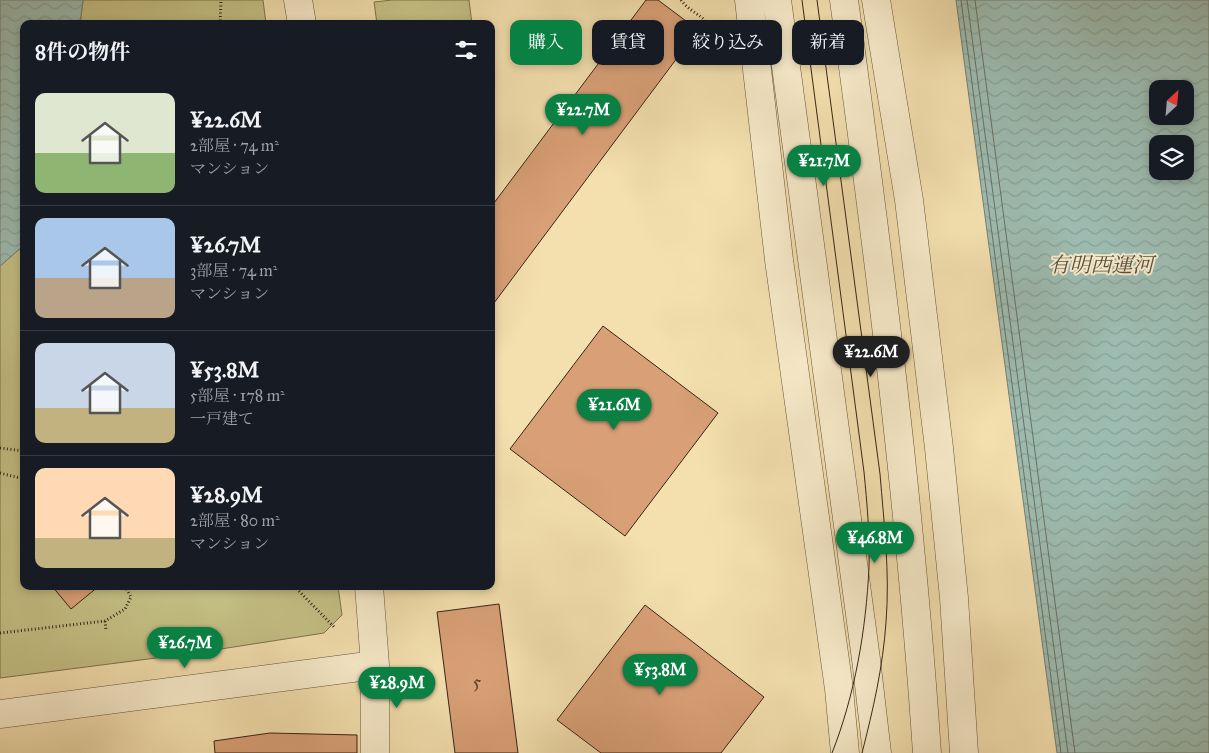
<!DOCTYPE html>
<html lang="ja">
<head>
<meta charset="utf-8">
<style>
  body { margin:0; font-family:"IM FELL Great Primer","Noto Serif JP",serif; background:#20242c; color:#f1f3f6; height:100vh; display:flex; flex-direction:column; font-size:19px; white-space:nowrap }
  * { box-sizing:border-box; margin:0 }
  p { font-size:16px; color:#9ea1a6 }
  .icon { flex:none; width:28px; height:28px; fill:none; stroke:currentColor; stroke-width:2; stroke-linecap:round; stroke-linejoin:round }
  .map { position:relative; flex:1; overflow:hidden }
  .details { position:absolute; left:20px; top:20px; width:475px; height:570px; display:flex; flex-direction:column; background:#171b24; border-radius:10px; box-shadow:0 2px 8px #0003 }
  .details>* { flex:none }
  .hud { position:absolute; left:510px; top:20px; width:475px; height:45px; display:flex; gap:10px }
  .needle { width:32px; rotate:26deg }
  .fabs { position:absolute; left:1149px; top:80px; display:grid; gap:10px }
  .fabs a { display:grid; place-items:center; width:45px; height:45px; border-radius:10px; background:#171b24; box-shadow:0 2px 8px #0003; font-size:25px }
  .price { position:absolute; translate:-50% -42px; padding:0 11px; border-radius:18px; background:#0b8043; color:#fff; font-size:16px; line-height:32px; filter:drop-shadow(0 1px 2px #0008) }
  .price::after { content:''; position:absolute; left:50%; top:30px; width:15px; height:11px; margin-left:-8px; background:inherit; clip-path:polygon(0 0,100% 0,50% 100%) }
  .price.on { background:#222; color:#fff }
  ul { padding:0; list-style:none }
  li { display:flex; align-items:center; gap:15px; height:125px; padding:0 15px }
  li+li { border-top:1px solid #363941 }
  li span { display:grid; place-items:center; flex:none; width:140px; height:100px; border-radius:10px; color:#555 }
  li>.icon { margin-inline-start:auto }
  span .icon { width:60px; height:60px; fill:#fffc; stroke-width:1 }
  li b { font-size:21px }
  h2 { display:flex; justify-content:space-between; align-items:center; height:60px; padding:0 15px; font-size:21px }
  .pill { padding:0 18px; border-radius:10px; background:#171b24; box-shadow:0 2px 8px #0003; font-size:18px; line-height:45px }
  .pill.on { background:#0b8043; color:#fff }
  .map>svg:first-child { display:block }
  .park { fill:#c4c085; stroke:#7e724e }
  .water { fill:url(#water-waves); stroke:#747f73; fill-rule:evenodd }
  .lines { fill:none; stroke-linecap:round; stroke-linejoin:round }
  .shore { stroke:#6a7064; stroke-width:1 }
  .building { fill:#d9a077; stroke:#372416 }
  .minor-casing { stroke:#66533c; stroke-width:29 }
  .path { stroke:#372416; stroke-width:3; stroke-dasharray:1 2.5; stroke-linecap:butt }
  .minor { stroke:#f8ebcb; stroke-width:28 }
  .tram { stroke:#372416; stroke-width:1 }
  .labels { text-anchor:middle; stroke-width:4; stroke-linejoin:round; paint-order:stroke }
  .number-label { font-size:18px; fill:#60432e }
  .water-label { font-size:21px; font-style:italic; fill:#565244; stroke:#f8ebcb }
</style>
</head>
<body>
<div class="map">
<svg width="1209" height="753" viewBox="0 0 1209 753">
  <defs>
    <pattern id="water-waves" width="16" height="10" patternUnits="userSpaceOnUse" patternTransform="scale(1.25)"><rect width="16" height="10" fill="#9dbcb1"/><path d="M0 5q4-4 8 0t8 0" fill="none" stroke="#88a198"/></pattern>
  </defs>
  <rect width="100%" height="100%" fill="#f4e0af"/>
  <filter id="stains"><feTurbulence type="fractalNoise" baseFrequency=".004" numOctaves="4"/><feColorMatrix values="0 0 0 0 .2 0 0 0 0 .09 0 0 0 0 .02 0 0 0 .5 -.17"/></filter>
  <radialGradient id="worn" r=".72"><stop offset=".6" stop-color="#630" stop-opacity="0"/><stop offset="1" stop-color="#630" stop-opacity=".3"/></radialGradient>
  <!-- park -->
  <path class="park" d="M83,0H263L266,24H80Z
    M392,0H469L472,24H377L374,2Z
    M24,245V586H338L342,615L324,633L195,653L0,678V266Z"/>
  <!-- water -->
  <path class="water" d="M0,0H83L80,24H24V245L0,266Z
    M956,0H1209V753H1057ZM1158,89H1185V116H1158ZM1158,144H1185V171H1158Z"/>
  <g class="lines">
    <!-- shore -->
    <path class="shore" d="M961,0L1061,753
      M967,0L1068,753
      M975,0L1075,753"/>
  </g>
  <!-- building -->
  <path class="building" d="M646,0H658L698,30L491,307V207Z
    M603,326L718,413L625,536L510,449Z
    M52,586H99L71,609Z
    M499,604L518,753H455L437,612Z
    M645,605L764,697L721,753H601L557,720Z
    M270,733L357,735V753H215L214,741Z"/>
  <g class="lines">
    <!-- minor casing -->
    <g class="minor-casing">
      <path id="minor" d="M298,0L302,24
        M749,0L779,260L839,689L845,753
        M777,0L866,659L877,753
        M844,0C878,250 910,501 927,753
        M876,0L909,200L939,448L954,598L964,753
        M369,586L375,665V753
        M0,714L375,665"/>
    </g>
    <!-- path -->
    <path class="path" d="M681,0C692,16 712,15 708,37
      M220,24L221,0
      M0,448L24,451
      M0,473L24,479
      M294,586L335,628
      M105,621L106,630
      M0,633L105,621L125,609L131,597L125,586"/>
    <!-- minor -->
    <use href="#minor" class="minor"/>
    <!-- tram -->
    <path class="tram" d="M802,0L864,472C867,503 870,535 869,567C866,630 855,695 832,753
      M817,0L880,474C884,523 890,573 886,622C883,667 873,710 862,753"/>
  </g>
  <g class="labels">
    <!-- number labels -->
    <g class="number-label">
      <text x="477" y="688">5</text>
    </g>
    <!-- water labels -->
    <g class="water-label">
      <text x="1101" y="272">有明西運河</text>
    </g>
  </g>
  <rect width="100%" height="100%" filter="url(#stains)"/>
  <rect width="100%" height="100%" fill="url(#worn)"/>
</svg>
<div class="fabs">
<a><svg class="needle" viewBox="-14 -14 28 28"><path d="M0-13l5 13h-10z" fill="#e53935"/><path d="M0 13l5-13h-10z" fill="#9ea1a6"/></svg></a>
<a><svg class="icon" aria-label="layers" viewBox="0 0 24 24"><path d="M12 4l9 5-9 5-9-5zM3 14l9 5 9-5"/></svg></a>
</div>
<b class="price" style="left:583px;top:136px">¥22.7M</b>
<b class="price" style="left:824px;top:187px">¥21.7M</b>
<b class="price on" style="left:871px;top:378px">¥22.6M</b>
<b class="price" style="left:614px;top:431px">¥21.6M</b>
<b class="price" style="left:875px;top:564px">¥46.8M</b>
<b class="price" style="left:185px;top:669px">¥26.7M</b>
<b class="price" style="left:660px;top:696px">¥53.8M</b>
<b class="price" style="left:397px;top:709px">¥28.9M</b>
<div class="hud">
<a class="pill on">購入</a>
<a class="pill">賃貸</a>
<a class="pill">絞り込み</a>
<a class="pill">新着</a>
</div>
<section class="details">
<h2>8件の物件<svg class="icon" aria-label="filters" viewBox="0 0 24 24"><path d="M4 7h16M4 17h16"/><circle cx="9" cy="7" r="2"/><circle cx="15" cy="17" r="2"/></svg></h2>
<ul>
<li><span style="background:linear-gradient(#dfe7d0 60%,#8fb573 0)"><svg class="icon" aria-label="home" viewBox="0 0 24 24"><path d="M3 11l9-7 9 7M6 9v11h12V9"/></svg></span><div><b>¥22.6M</b><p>2部屋 · 74 m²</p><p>マンション</p></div></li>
<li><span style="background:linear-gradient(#a9c7e8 60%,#b9a48a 0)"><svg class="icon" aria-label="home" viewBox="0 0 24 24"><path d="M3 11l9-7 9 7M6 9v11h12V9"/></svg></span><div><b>¥26.7M</b><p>3部屋 · 74 m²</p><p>マンション</p></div></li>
<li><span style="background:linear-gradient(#c9d6e8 65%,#c2b280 0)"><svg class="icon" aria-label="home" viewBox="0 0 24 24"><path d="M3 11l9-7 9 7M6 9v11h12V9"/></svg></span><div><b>¥53.8M</b><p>5部屋 · 178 m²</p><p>一戸建て</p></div></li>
<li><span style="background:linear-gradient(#ffd9b3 70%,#c2b280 0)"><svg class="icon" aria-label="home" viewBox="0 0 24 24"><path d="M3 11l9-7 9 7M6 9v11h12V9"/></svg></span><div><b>¥28.9M</b><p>2部屋 · 80 m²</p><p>マンション</p></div></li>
</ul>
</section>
</div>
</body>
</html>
